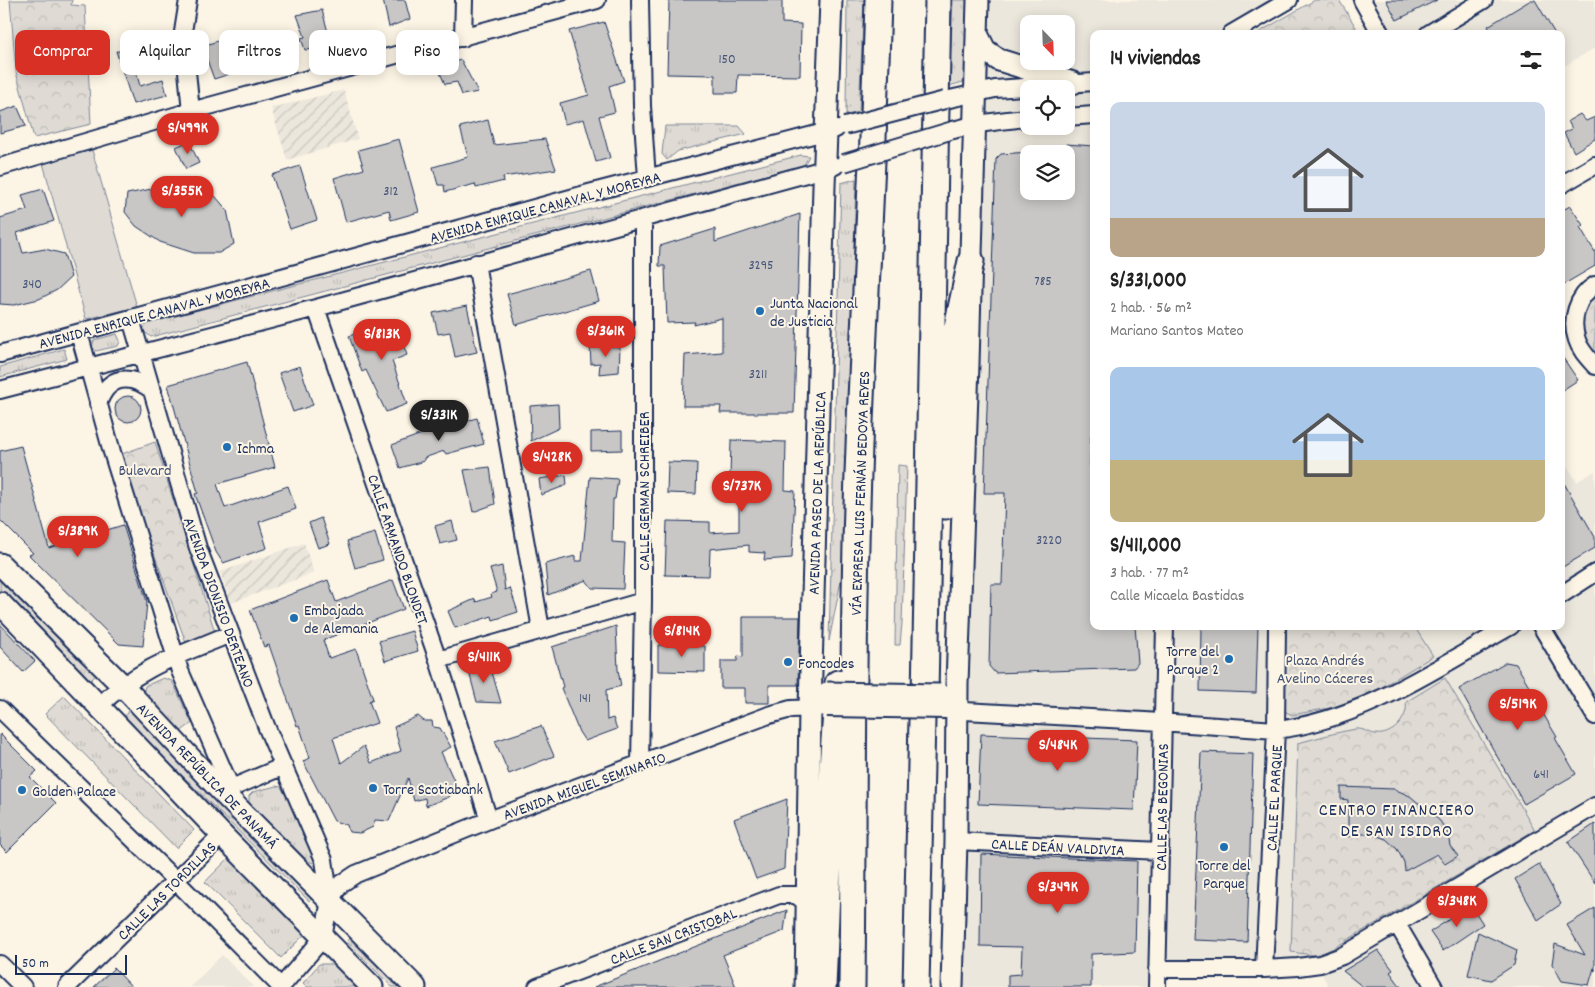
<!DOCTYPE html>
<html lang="es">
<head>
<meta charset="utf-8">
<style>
  body { margin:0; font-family:Dekko,sans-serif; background:#f6f6f6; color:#222; height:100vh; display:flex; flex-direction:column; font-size:19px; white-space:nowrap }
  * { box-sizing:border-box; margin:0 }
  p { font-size:16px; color:#767676 }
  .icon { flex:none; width:28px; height:28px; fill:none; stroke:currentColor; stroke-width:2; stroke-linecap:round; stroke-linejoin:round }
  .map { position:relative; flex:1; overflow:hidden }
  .details { position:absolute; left:1090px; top:30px; width:475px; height:600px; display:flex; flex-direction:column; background:#fff; border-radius:10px; box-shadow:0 2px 12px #0003 }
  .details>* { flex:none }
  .top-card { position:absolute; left:15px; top:30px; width:475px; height:45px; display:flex; gap:10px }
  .needle { width:32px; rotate:157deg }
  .controls { position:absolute; left:1020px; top:15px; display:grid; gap:10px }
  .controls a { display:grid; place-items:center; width:55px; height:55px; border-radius:10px; background:#fff; box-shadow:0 2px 12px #0003; font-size:25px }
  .scale { position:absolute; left:15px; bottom:12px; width:112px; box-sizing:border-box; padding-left:5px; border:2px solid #1b2f5e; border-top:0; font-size:14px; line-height:18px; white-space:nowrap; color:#1b2f5e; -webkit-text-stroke:4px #fcf5e5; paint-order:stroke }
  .price { position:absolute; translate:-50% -42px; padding:0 11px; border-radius:18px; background:#d93025; color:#fff; font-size:16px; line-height:32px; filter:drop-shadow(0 1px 2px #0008) }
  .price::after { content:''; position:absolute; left:50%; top:30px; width:15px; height:11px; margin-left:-8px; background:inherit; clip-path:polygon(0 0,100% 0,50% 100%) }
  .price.selected { background:#222; color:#fff }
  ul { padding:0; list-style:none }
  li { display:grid; align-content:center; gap:10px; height:265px; padding:0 20px }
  li span { display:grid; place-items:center; height:155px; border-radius:10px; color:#555 }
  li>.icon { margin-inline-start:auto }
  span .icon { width:90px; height:90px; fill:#fffc; stroke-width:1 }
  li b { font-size:21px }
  h2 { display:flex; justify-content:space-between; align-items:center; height:60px; padding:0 20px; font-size:21px }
  .pill { padding:0 18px; border-radius:10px; background:#fff; box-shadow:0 2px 12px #0003; font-size:18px; line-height:45px }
  .pill.selected { background:#d93025; color:#fff }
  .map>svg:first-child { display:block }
  .built { fill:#ece7dc; fill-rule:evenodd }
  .industrial { fill:url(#industrial-furrows) }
  .grass { fill:url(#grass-tufts); stroke:#7d8599 }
  .park { fill:url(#park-crowns); stroke:#7d8599 }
  .garden { fill:#dfdbd4; stroke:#7d8599 }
  .building { fill:#c8c7c6; stroke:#1b2f5e }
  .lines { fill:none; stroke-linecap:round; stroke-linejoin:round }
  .minor-casing { stroke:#1b2f5e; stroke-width:20 }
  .major-casing { stroke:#1b2f5e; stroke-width:25 }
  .highway-casing { stroke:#1b2f5e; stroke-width:29 }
  .minor { stroke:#fcf5e5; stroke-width:16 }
  .major { stroke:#fcf5e5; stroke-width:21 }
  .highway { stroke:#fcf5e5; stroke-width:25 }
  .minor-bridge-casing { stroke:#1b2f5e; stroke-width:20; stroke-linecap:butt }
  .major-bridge-casing { stroke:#1b2f5e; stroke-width:25; stroke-linecap:butt }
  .minor-bridge { stroke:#fcf5e5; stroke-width:16 }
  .major-bridge { stroke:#fcf5e5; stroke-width:21 }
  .poi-dot { fill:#1f6fb2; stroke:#fcf5e5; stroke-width:2 }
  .labels { text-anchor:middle; stroke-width:4; stroke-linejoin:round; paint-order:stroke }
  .number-label { font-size:14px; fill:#465578 }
  .street-label { font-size:16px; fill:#1b2f5e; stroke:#fcf5e5 }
  .poi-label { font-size:16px; fill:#1b2f5e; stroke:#fcf5e5; text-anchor:start }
  .park-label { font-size:16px; fill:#425176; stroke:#fcf5e5 }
  .neighbourhood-label { font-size:18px; letter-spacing:1px; fill:#1b2f5e; stroke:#fcf5e5 }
</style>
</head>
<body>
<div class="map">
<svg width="1595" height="987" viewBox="0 0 1595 987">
  <defs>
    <pattern id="industrial-furrows" width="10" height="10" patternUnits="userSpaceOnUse" patternTransform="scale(1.25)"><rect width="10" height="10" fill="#ece7dc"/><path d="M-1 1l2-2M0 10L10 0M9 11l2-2" fill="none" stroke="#cac6bf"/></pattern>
    <pattern id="grass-tufts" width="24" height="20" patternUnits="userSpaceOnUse" patternTransform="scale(1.25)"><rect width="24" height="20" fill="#dfdbd4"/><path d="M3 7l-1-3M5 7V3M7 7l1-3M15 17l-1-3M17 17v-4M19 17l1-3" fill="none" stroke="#bfbcb8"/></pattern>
    <pattern id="park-crowns" width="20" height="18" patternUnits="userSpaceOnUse" patternTransform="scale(1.25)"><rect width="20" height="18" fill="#dfdbd4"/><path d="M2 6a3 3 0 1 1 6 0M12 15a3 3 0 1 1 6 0" fill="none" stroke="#bfbcb8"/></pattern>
  </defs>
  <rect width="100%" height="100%" fill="#fcf5e5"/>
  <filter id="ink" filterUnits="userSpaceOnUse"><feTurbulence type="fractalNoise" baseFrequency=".02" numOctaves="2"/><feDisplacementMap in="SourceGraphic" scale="10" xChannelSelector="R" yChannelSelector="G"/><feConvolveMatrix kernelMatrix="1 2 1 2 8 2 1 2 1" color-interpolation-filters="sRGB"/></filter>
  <g filter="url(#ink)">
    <!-- built -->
    <path class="built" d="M979,0H1287L1228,34H1094V626H1561V455L1577,482L1595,471V987H1329L1317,965L1159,970V987H953ZM1029,24H1066V61H1029ZM1029,89H1066V126H1029ZM1029,154H1066V191H1029Z
      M1362,0H1595V48L1561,68V34H1380Z
      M222,955L254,987H190Z"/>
    <!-- industrial -->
    <path class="industrial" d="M344,90L358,139L287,160L271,108Z
      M304,543L314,573L231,603L220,572Z"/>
    <!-- grass -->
    <path class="grass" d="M847,0H864L859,112L846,115Z
      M953,0H969L967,81L949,86Z
      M665,126H739L746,134L678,151L667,160L662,154Z
      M801,155L809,156L804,165L151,337L142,330L148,323Z
      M856,179L845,560L829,641L841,183Z
      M117,334L120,341L118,346L96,351L92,347L94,340Z
      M64,349L67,359L0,377V367Z
      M898,465L907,466L902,623L900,645H895Z
      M0,573L98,673L90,681L0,590Z
      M163,678L172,681L192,723L179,733L143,693L145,686Z
      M64,696L194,830L176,848L45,714Z
      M129,709L314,896L309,901L124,718Z
      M276,786L281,787L314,847L318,855L313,863L308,861L249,803V796L253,792Z
      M230,857L306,933L281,958L205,882Z
      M353,935L402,987H392L347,942Z
      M319,964H341L363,987H307L303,983Z"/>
    <!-- park -->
    <path class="park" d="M10,0H72L71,5L85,6L91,124L34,138L16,72Z
      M1315,0H1339L1360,34H1256Z
      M1595,293V355C1586,342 1579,327 1583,310C1585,304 1591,298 1595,293Z
      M155,442L215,632L186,643L119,455Z
      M1285,626H1414L1433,656L1375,691L1335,707L1292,715L1286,712L1283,702Z
      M1445,678L1535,830L1320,956L1291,952L1298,743C1317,738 1337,732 1356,729C1362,728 1369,733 1375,734C1392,737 1409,718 1406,702Z"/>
    <!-- garden -->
    <path class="garden" d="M92,150L137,307L86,319L43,163Z"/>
    <!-- building -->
    <path class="building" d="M383,0H405L410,19L389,27Z
      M669,0H782V23L801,24L800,76L738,75L737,93H715V75L667,74Z
      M1386,0H1437L1397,20Z
      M1531,0H1535L1555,34H1492L1488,26Z
      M322,10L332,47L305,50L301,38L305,37L297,15Z
      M604,22L624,81L609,86L615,112L599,116L610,158L596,162L584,119L565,124L560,103L589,95L569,31Z
      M234,36L245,69L214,79L202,46Z
      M116,51L131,52L140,86L163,79L167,95L133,104Z
      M461,60L478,92L462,95L457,82L445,84L437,66Z
      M17,106L26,126L0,133V112Z
      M1580,114L1586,121L1595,117V139L1574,152L1564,133L1572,129L1568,121Z
      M488,120L494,145L545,139L556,169L503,177L504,181L476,188L475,184L445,192L444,185H438L433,167L468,157L460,127Z
      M399,139L419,212L391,220L389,210L346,222L334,178L364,169L358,150Z
      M189,141L199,163L186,169L176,147Z
      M1066,144L1094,146V435H1091L1090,466H1094V626H1135L1138,663L1134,668L995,673L989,666L991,584H1002L1005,493H984L996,159L1001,154L1029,152V191H1066Z
      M300,166L317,220L290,229L272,175Z
      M193,185L210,190L227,210L234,244L219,253H194L160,242L136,226L125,212L127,194L166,186Z
      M43,189L54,221L17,233L23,253L45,249L64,254L71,277L57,290L39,299L14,305L0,304V218L27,210L22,195Z
      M1570,206L1583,225L1580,227L1595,252V266L1561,286V211Z
      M800,214L794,413H720L721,406H683L685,355L722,352V318L694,325L695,322L667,323L665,266H659L660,246L715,229V242Z
      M591,271L599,301L516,325L507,294Z
      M467,306L477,352L455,357L450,332L438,334L433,313Z
      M394,320L407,355L392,361L407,404L386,412L366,370L362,372L349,336Z
      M590,345L620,347L619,372L599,374L600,363L591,364Z
      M1561,355L1578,380L1561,391Z
      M247,362L275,467L217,484L225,508L288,486L296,509L259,522L267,548L223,563L216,552L195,494L198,493L168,385Z
      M300,366L313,405L293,412L279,373Z
      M115 409a13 13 0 1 1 26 0a13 13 0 1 1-26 0Z
      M558,404L559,428L531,441L530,406Z
      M477,418L484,444L446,454L444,451L424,458V461L400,468L392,445L435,429Z
      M622,431V450L591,451V432Z
      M731,440L786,442L785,490L795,491L792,558L764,560L765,553L749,552V545L710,549L709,576L665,575L667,521L710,522V533L739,531V477H730Z
      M21,446L49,548L123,525L147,602L143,646L119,644L29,555L33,553L0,520V451Z
      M668,462L697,463L696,494L667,493Z
      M490,467L495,504L473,512L464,470Z
      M566,475L567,485L541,495L539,479Z
      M590,477L618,479L615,499H613L612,542L625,543L623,589L592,588L586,580L548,595L545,564L575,556V561H582Z
      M1561,478L1595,537V548L1561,568Z
      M321,518L330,544L318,548L309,523Z
      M452,521L457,540L440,544L435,526Z
      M375,533L383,560L355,568L347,541Z
      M502,566L505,590L510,588L518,612L493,620L492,616L455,628L448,611L475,599L476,602L492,597L491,594L497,592L490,569Z
      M328,580L336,602L393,580L404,609L323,640L329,658L356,649L373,699L369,701L377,723L333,738L341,763L364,746L371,763L401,751L394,727L418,716L424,721H432L433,727L440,728L451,747L441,752L457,787L449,797L426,806L425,798L414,801L408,778L389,821L375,820L373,827L360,833L349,832L347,825L334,821L303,761L310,758L299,725L297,726L269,645L264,647L250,610Z
      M743,617H800L798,685H769V703H745V688H721V661H737L738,656L743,657Z
      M0,624L35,661L23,672L0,647Z
      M616,626L618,670L621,686L606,690L607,720L613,718L617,729L585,741L579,732L561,688L563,687L552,647Z
      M1201,626H1258L1256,693L1200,691Z
      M412,631L418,651L385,661L379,641Z
      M658,645L705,646V672L658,671Z
      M489,662L501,703L477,702L468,668Z
      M1506,662L1516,664L1541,706L1539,707L1557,737L1555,738L1576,774L1524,804L1459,689Z
      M541,726L554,756L509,774L495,741Z
      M0,734L37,771L30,777L56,803L7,852L0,845Z
      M981,734L1137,740L1134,810L978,804Z
      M1201,752L1253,754L1247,942L1193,940Z
      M1341,787L1394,789L1410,796L1440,821L1448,834L1450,846L1458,856L1445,864L1437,854L1405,871L1404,862L1397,849L1386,839L1372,834H1357L1348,837V800L1341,799Z
      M787,799L784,869L756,879L734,819Z
      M1595,824V883L1568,842Z
      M981,854L1137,861L1135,952L1091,954V987H1008V975L1021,974L1022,947L980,946Z
      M1539,864L1561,904L1538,920L1515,879Z
      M1471,905L1483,924L1443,951L1430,932Z
      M1595,908V971L1594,968L1589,985L1562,981L1552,964L1555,944L1585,955L1567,925Z
      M787,910L784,931L723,955L736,987H594Z
      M1478,932L1517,950L1514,965L1491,980L1468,975Z
      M1378,950L1393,970L1390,972L1401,987H1363L1343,971Z
      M114,968L132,987H94Z"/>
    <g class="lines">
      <!-- minor casing -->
      <g class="minor-casing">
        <path id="minor" d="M188,0L183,32L191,111
          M640,0L642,106L647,178
          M1362,0L1381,34
          M1231,34L1289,0
          M1428,34L1484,0
          M463,38L464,0
          M945,100L995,89L1094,82
          M1066,117L1094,115
          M953,130C978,123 1002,120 1029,118
          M0,167L191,111L597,0
          M1561,185L1595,165
          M476,263L541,629
          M1595,285C1577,296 1570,320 1577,340C1580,350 1588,358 1595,366
          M316,308L438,660L489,820
          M131,319L198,548L267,728L324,860L330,900
          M79,333L112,452L180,671L231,788
          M0,354L589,193L836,129
          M0,390L316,308L835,166
          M98,404C108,375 130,373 153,391
          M1561,595L1595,573
          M1541,626L1595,716
          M438,660L643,601
          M99,706C139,667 180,655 230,634
          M0,709L175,880L281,987
          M946,710L1145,721L1276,730C1363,720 1436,668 1511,626
          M640,763L643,601V219
          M222,792L284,766
          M956,841L1160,851
          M1397,924L1434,987
          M0,964L23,987
          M1157,969H1264L1298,967L1320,964L1342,956L1595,806
          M1264,969L1276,730L1277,626
          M67,987L222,835
          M281,987L323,938L330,900L341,884L356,874L489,820L769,715L791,709L820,708
          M537,987L779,895H796L808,904
          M1157,987L1165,626"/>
      </g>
      <!-- major casing -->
      <g class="major-casing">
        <path id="major" d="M977,34L985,50L999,60L1073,83
          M0,564L122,685L222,792L415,987
          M0,603L222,835L372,987
          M806,987L810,708L824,186L831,0
          M952,987L956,841L957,684L968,364L978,0"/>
      </g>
      <!-- highway casing -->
      <g class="highway-casing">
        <path id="highway" d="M945,506L950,360L971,261
          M823,987L832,769L838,683
          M852,987C854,807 852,626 859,446C865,297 874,149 878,0
          M916,987L922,718L925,696L938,0"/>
      </g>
      <!-- minor -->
      <use href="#minor" class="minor"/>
      <!-- major -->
      <use href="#major" class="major"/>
      <!-- highway -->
      <use href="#highway" class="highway"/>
      <!-- minor-bridge casing -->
      <g class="minor-bridge-casing">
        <path id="minor-bridge" d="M845,126L945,100
          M844,163L953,130
          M827,708L946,710"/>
      </g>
      <!-- major-bridge casing -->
      <g class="major-bridge-casing">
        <path id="major-bridge" d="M827,693L940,695"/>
      </g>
      <!-- minor-bridge -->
      <use href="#minor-bridge" class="minor-bridge"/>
      <!-- major-bridge -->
      <use href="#major-bridge" class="major-bridge"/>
    </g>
  </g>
  <!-- markers -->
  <g class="poi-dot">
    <circle cx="760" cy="311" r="5"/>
    <circle cx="227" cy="447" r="5"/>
    <circle cx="294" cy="618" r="5"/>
    <circle cx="1229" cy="659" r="5"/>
    <circle cx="788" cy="662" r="5"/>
    <circle cx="373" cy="788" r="5"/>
    <circle cx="22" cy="790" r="5"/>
    <circle cx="1224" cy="847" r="5"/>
  </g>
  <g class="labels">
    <!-- number labels -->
    <g class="number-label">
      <text x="727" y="63">150</text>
      <text x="391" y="195">312</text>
      <text x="761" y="269">3295</text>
      <text x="1043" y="285">785</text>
      <text x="32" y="288">340</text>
      <text x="758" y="378">3211</text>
      <text x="1049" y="544">3220</text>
      <text x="585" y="702">141</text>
      <text x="1541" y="778">641</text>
    </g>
    <!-- street labels -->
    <g class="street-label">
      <text transform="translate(545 206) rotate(-15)" y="6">AVENIDA ENRIQUE CANAVAL Y MOREYRA</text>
      <text transform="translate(154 312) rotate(-15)" y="6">AVENIDA ENRIQUE CANAVAL Y MOREYRA</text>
      <text transform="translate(643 491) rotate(-90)" y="6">CALLE GERMAN SCHREIBER</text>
      <text transform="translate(816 493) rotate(-88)" y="6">AVENIDA PASEO DE LA REPÚBLICA</text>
      <text transform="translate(859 493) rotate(-88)" y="6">VÍA EXPRESA LUIS FERNÁN BEDOYA REYES</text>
      <text transform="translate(399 549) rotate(71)" y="6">CALLE ARMANDO BLONDET</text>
      <text transform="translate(220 602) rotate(70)" y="6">AVENIDA DIONISIO DERTEANO</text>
      <text transform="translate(208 775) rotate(46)" y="6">AVENIDA REPÚBLICA DE PANAMÁ</text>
      <text transform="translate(584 785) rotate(-20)" y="6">AVENIDA MIGUEL SEMINARIO</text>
      <text transform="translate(1273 798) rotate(-87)" y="6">CALLE EL PARQUE</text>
      <text transform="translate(1161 807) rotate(-89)" y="6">CALLE LAS BEGONIAS</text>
      <text transform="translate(1058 846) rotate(3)" y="6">CALLE DEÁN VALDIVIA</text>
      <text transform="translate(166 890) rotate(-45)" y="6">CALLE LAS TORDILLAS</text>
      <text transform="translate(673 935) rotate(-21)" y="6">CALLE SAN CRISTOBAL</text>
    </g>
    <!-- poi labels -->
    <g class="poi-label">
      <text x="770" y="308">Junta Nacional<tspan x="770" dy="18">de Justicia</tspan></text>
      <text x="237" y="453">Ichma</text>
      <text x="304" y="615">Embajada<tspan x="304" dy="18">de Alemania</tspan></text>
      <text x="1219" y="656" text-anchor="end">Torre del<tspan x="1219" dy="18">Parque 2</tspan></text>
      <text x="798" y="668">Foncodes</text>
      <text x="383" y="794">Torre Scotiabank</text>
      <text x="32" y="796">Golden Palace</text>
      <text x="1224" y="870" text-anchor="middle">Torre del<tspan x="1224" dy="18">Parque</tspan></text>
    </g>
    <!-- park labels -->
    <g class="park-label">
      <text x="145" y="475">Bulevard</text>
      <text x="1325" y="665">Plaza Andrés<tspan x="1325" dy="18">Avelino Cáceres</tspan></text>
    </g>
    <!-- neighbourhood labels -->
    <g class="neighbourhood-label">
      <text x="1397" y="815">CENTRO FINANCIERO<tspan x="1397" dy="21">DE SAN ISIDRO</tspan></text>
    </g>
  </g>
</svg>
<div class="controls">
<a><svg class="needle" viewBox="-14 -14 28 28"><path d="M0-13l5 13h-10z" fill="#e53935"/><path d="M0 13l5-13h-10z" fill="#767676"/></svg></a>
<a><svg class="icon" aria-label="locate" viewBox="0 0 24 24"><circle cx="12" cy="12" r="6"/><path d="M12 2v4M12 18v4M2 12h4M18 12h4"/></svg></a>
<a><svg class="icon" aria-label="layers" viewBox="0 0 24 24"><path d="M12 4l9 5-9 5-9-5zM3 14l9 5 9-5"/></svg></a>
</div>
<div class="scale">50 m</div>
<b class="price" style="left:188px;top:155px">S/499K</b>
<b class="price" style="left:182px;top:218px">S/355K</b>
<b class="price" style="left:606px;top:358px">S/361K</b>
<b class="price" style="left:382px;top:361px">S/813K</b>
<b class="price selected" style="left:439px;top:442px">S/331K</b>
<b class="price" style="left:552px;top:484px">S/428K</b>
<b class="price" style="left:742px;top:513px">S/737K</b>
<b class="price" style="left:78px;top:558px">S/389K</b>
<b class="price" style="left:682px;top:658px">S/814K</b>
<b class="price" style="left:484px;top:684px">S/411K</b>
<b class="price" style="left:1518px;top:731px">S/519K</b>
<b class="price" style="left:1058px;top:772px">S/484K</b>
<b class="price" style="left:1058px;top:914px">S/349K</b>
<b class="price" style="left:1457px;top:928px">S/348K</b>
<div class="top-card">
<a class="pill selected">Comprar</a>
<a class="pill">Alquilar</a>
<a class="pill">Filtros</a>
<a class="pill">Nuevo</a>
<a class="pill">Piso</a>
</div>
<section class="details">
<h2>14 viviendas<svg class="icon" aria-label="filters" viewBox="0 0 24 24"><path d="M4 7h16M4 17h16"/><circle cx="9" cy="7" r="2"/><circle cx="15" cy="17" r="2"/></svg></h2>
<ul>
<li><span style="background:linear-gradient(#c9d6e8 75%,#b9a48a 0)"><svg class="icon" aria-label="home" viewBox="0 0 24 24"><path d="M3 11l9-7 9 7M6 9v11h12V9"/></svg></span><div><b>S/331,000</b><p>2 hab. · 56 m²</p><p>Mariano Santos Mateo</p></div></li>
<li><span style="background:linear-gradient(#a9c7e8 60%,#c2b280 0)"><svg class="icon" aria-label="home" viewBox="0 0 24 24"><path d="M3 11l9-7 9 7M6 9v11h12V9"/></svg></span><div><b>S/411,000</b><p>3 hab. · 77 m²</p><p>Calle Micaela Bastidas</p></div></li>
</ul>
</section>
</div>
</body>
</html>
